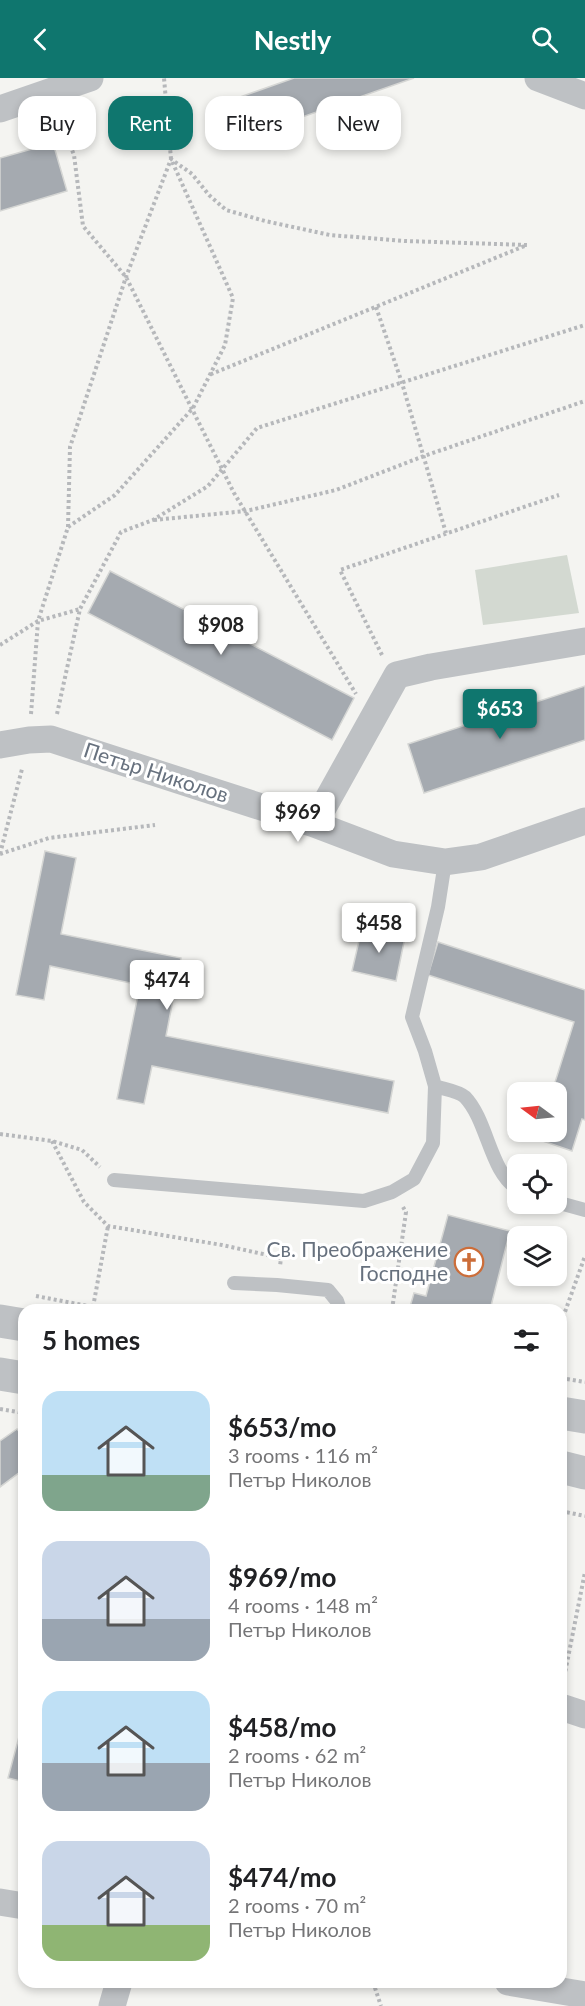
<!DOCTYPE html>
<html lang="en">
<head>
<meta charset="utf-8">
<style>
  body { margin:0; font-family:Lato,sans-serif; background:#f2f2f2; color:#202124; height:100vh; display:flex; flex-direction:column; font-size:22px; white-space:nowrap }
  * { box-sizing:border-box; margin:0 }
  p { font-size:20px; color:#757577 }
  .icon { flex:none; width:33px; height:33px; fill:none; stroke:currentColor; stroke-width:2; stroke-linecap:round; stroke-linejoin:round }
  .map { position:relative; flex:1; overflow:hidden }
  .drawer { position:absolute; left:18px; top:1226px; width:549px; height:684px; display:flex; flex-direction:column; background:#fff; border-radius:18px; box-shadow:0 3px 9px #0003 }
  .drawer>* { flex:none }
  .top-card { position:absolute; left:18px; top:18px; width:549px; height:54px; display:flex; gap:12px }
  .needle { width:39px; rotate:285deg }
  .buttons { position:absolute; left:507px; top:1004px; display:grid; gap:12px }
  .buttons a { display:grid; place-items:center; width:60px; height:60px; border-radius:12px; background:#fff; box-shadow:0 3px 9px #0003; font-size:30px }
  .price { position:absolute; translate:-50% -51px; padding:0 14px; border-radius:6px; background:#fff; color:#222; font-size:20px; line-height:39px; filter:drop-shadow(0 2px 3px #0008) }
  .price::after { content:''; position:absolute; left:50%; top:36px; width:18px; height:14px; margin-left:-9px; background:inherit; clip-path:polygon(0 0,100% 0,50% 100%) }
  .price.active { background:#0f766e; color:#fff }
  ul { padding:0; list-style:none }
  li { display:flex; align-items:center; gap:18px; height:150px; padding:0 24px }
  li span { display:grid; place-items:center; flex:none; width:168px; height:120px; border-radius:18px; color:#555 }
  li>.icon { margin-inline-start:auto }
  span .icon { width:72px; height:72px; fill:#fffc; stroke-width:1 }
  li b { font-size:26px }
  h2 { display:flex; justify-content:space-between; align-items:center; height:72px; padding:0 24px; font-size:26px }
  .chip { padding:0 21px; border-radius:18px; background:#fff; box-shadow:0 3px 9px #0003; font-size:21px; line-height:54px }
  .chip.active { background:#0f766e; color:#fff }
  header { display:flex; justify-content:space-between; align-items:center; height:78px; padding:0 24px; background:#0f766e; color:#fff; font-size:27px; font-weight:700 }
  .map>svg:first-child { display:block }
  .green { fill:#d3d9d1 }
  .building { fill:#a5aab0; stroke:#d5d6d4; stroke-width:1.5 }
  .lines { fill:none; stroke-linecap:round; stroke-linejoin:round }
  .path { stroke:#b6b8bb; stroke-width:4; stroke-dasharray:3 3; stroke-linecap:butt }
  .service { stroke:#bec1c4; stroke-width:14 }
  .minor { stroke:#bec1c4; stroke-width:27 }
  .tertiary { stroke:#bec1c4; stroke-width:33 }
  .labels { text-anchor:middle; stroke-width:6; stroke-linejoin:round; paint-order:stroke }
  .street-label { font-size:21px; fill:#67717e; stroke:#fff }
  .poi-label { font-size:21px; fill:#67717e; stroke:#fff; text-anchor:end }
</style>
</head>
<body>
<header><svg class="icon" aria-label="back" viewBox="0 0 24 24"><path d="M15 5l-7 7 7 7"/></svg>Nestly<svg class="icon" aria-label="search" viewBox="0 0 24 24"><circle cx="10" cy="10" r="6"/><path d="M15 15l6 6"/></svg></header>
<div class="map">
<svg width="585" height="1928" viewBox="0 0 585 1928">
  <rect width="100%" height="100%" fill="#f4f4f1"/>
  <!-- green -->
  <path class="green" d="M567,477L579,535L483,547L475,492Z"/>
  <!-- building -->
  <path class="building" d="M294,0H414L239,61L226,24Z
    M53,65L67,113L0,133V80Z
    M110,493L354,620L332,662L88,535Z
    M585,608V662L424,715L408,666Z
    M45,773L76,780L61,856L181,880L166,958L394,1003L388,1035L152,988L144,1026L117,1021L140,907L50,888L44,922L16,917Z
    M362,850L405,859L396,903L352,893Z
    M438,864L585,912V1042L582,1041L572,1073L537,1061L540,1053H556V1014H552L574,944L428,897Z
    M448,1137L510,1153L490,1232H409L414,1215L426,1218Z
    M17,1351L24,1359V1391L0,1409V1363Z
    M24,1640V1704L8,1700Z"/>
  <g class="lines">
    <!-- path -->
    <path class="path" d="M59,39L74,77L83,148L126,199L234,415L356,616
      M376,229L402,305L446,455
      M154,442L246,433L336,412L424,378L585,323
      M68,449L115,417L193,330L225,267L233,220L171,81L164,0
      M0,567L38,543L80,531
      M382,577L340,492L559,417
      M31,636L38,543L68,449L70,369L126,199L171,81L192,96L209,117L226,132L265,143L330,157L405,163L527,167L209,297
      M57,636L80,531L121,454L153,442L208,408L257,350L585,247
      M0,776L22,691
      M0,776L49,760L155,747
      M0,1056L52,1063L82,1072L100,1089
      M52,1063L84,1124L108,1148L222,1167L281,1180L280,1188
      M36,1218L109,1232
      M93,1229L108,1148
      M392,1232L406,1134L403,1129
      M561,1245L585,1178
      M561,1300L585,1304
      M0,1331L24,1335
      M561,1433L585,1438
      M563,1605L585,1494
      M373,1904L381,1928"/>
    <!-- service -->
    <path class="service" d="M435,1008C443,1011 459,1013 465,1019C488,1043 490,1095 518,1111
      M114,1102L364,1123L392,1114L414,1101L433,1065L435,1008L425,973L412,939L438,829L445,784
      M556,1124L585,1132
      M234,1205L277,1207L328,1212L337,1223L340,1232"/>
    <!-- minor -->
    <path class="minor" d="M538,0L585,18
      M0,31L90,0
      M0,667L29,662L51,661L314,746L393,776L445,784L481,779L585,743
      M314,746L397,597L431,589L585,563
      M561,1629L585,1637
      M0,1824L24,1828
      M508,1904L585,1917
      M112,1928L119,1904"/>
    <!-- tertiary -->
    <path class="tertiary" d="M0,1243L24,1247
      M0,1296L24,1300
      M561,1335L585,1339
      M561,1389L585,1395"/>
  </g>
  <!-- icons -->
  <defs>
    <g id="church-ring" transform="scale(1.5)"><circle r="9.5" fill="#fff" stroke="#cc6d39" stroke-width="1.5"/><path d="M-1.2-6h2.4v3.5h3.3v2.4h-3.3V6h-2.4V-.1h-3.3v-2.4h3.3Z" fill="#cc6d39"/></g>
  </defs>
  <g fill-rule="evenodd">
    <use href="#church-ring" x="469" y="1184"/>
  </g>
  <g class="labels">
    <!-- street labels -->
    <g class="street-label">
      <text transform="translate(156 695) rotate(18)" y="7">Петър Николов</text>
    </g>
    <!-- poi labels -->
    <g class="poi-label">
      <text x="448" y="1179">Св. Преображение<tspan x="448" dy="24">Господне</tspan></text>
    </g>
  </g>
</svg>
<div class="buttons">
<a><svg class="needle" viewBox="-14 -14 28 28"><path d="M0-13l5 13h-10z" fill="#e53935"/><path d="M0 13l5-13h-10z" fill="#757577"/></svg></a>
<a><svg class="icon" aria-label="locate" viewBox="0 0 24 24"><circle cx="12" cy="12" r="6"/><path d="M12 2v4M12 18v4M2 12h4M18 12h4"/></svg></a>
<a><svg class="icon" aria-label="layers" viewBox="0 0 24 24"><path d="M12 4l9 5-9 5-9-5zM3 14l9 5 9-5"/></svg></a>
</div>
<b class="price" style="left:221px;top:578px">$908</b>
<b class="price active" style="left:500px;top:662px">$653</b>
<b class="price" style="left:298px;top:765px">$969</b>
<b class="price" style="left:379px;top:876px">$458</b>
<b class="price" style="left:167px;top:933px">$474</b>
<div class="top-card">
<a class="chip">Buy</a>
<a class="chip active">Rent</a>
<a class="chip">Filters</a>
<a class="chip">New</a>
</div>
<section class="drawer">
<h2>5 homes<svg class="icon" aria-label="filters" viewBox="0 0 24 24"><path d="M4 7h16M4 17h16"/><circle cx="9" cy="7" r="2"/><circle cx="15" cy="17" r="2"/></svg></h2>
<ul>
<li><span style="background:linear-gradient(#bfe0f5 70%,#7fa58c 0)"><svg class="icon" aria-label="home" viewBox="0 0 24 24"><path d="M3 11l9-7 9 7M6 9v11h12V9"/></svg></span><div><b>$653/mo</b><p>3 rooms · 116 m²</p><p>Петър Николов</p></div></li>
<li><span style="background:linear-gradient(#c9d6e8 65%,#9aa5b1 0)"><svg class="icon" aria-label="home" viewBox="0 0 24 24"><path d="M3 11l9-7 9 7M6 9v11h12V9"/></svg></span><div><b>$969/mo</b><p>4 rooms · 148 m²</p><p>Петър Николов</p></div></li>
<li><span style="background:linear-gradient(#bfe0f5 60%,#9aa5b1 0)"><svg class="icon" aria-label="home" viewBox="0 0 24 24"><path d="M3 11l9-7 9 7M6 9v11h12V9"/></svg></span><div><b>$458/mo</b><p>2 rooms · 62 m²</p><p>Петър Николов</p></div></li>
<li><span style="background:linear-gradient(#c9d6e8 70%,#8fb573 0)"><svg class="icon" aria-label="home" viewBox="0 0 24 24"><path d="M3 11l9-7 9 7M6 9v11h12V9"/></svg></span><div><b>$474/mo</b><p>2 rooms · 70 m²</p><p>Петър Николов</p></div></li>
</ul>
</section>
</div>
</body>
</html>
